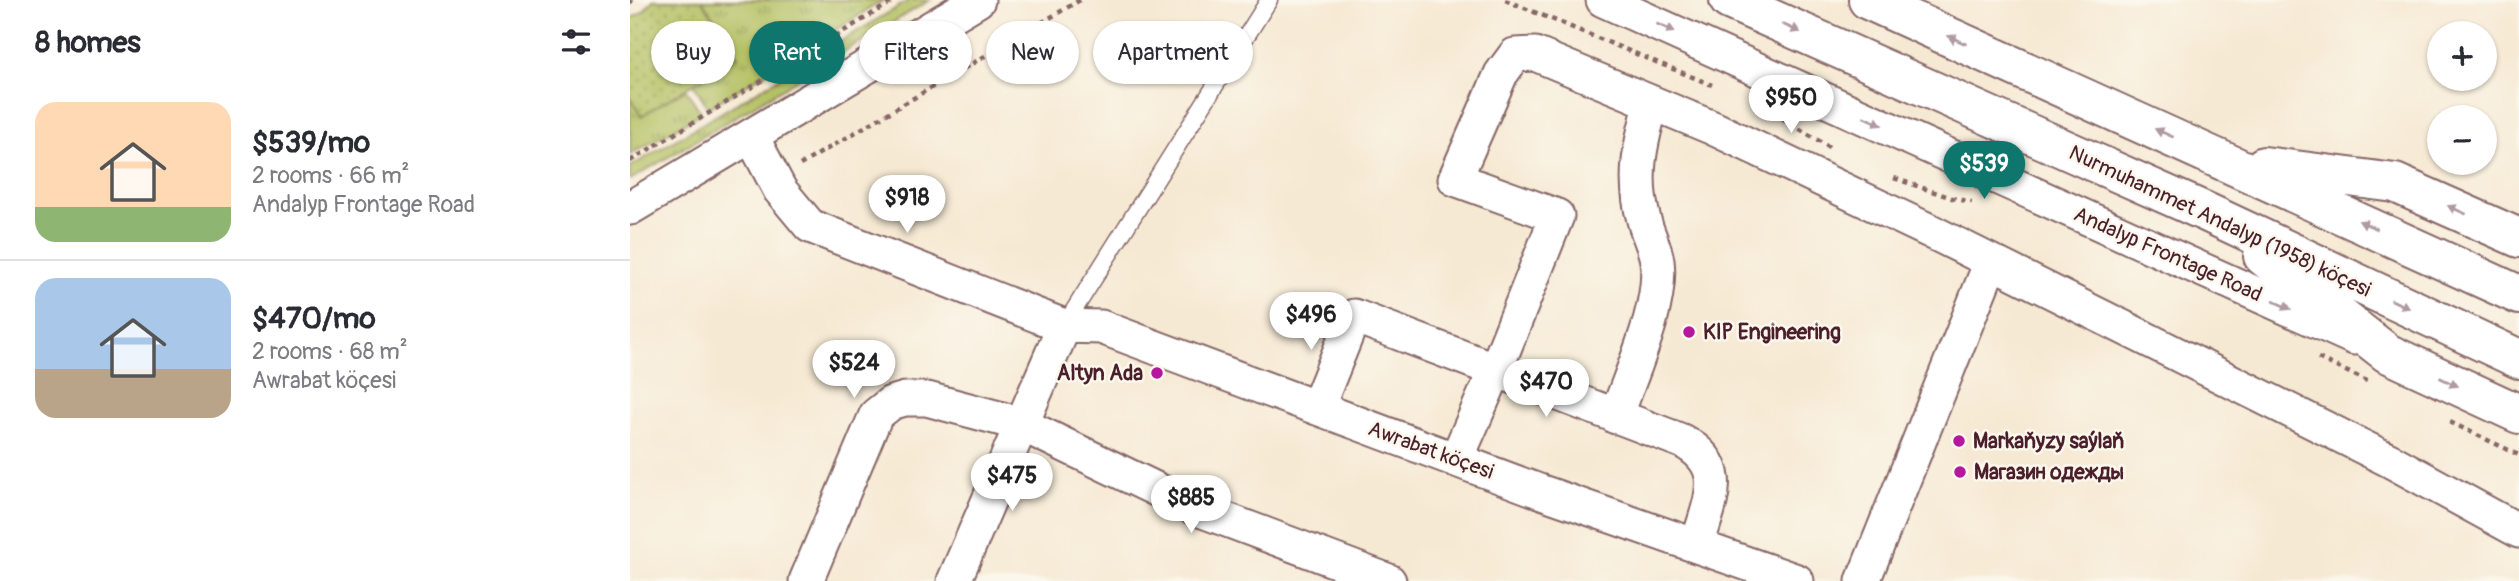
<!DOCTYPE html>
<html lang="en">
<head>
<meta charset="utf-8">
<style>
  body { margin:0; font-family:Pangolin,sans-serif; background:#f2f2f3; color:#2b2b33; height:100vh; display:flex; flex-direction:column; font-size:26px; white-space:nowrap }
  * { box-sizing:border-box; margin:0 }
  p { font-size:23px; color:#7c7c81 }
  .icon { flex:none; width:38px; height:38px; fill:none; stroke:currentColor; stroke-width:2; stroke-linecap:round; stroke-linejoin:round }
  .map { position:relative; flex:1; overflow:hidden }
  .details { display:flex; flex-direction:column; background:#fff; width:630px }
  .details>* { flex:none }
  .hud { position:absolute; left:21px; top:21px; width:665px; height:63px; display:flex; gap:14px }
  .tools { position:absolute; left:1797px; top:21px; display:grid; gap:14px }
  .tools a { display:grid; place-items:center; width:70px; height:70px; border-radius:50%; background:#fff; box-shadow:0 2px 5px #0004; font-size:35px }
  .price { position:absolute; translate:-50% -60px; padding:0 16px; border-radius:24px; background:#fff; color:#222; font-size:23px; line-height:46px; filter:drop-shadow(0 2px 4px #0008) }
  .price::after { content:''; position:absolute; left:50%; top:42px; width:21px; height:16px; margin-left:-10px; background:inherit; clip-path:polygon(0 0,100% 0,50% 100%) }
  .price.on { background:#0f766e; color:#fff }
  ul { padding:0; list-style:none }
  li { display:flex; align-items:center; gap:21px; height:175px; padding:0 35px }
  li+li { border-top:2px solid #e1e1e2 }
  li span { display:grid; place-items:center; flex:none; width:196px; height:140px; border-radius:21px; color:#555 }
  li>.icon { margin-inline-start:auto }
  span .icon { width:84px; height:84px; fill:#fffc; stroke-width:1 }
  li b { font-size:30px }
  h2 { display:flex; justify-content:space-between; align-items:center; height:84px; padding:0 35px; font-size:30px }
  .pill { padding:0 24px; border-radius:32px; background:#fff; box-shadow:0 2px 5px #0004; font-size:24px; line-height:63px }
  .pill.on { background:#0f766e; color:#fff }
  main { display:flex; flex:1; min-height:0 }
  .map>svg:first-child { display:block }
  .grass { fill:url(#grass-tufts); stroke:#7e7046; stroke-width:2 }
  .park { fill:url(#park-dots); stroke:#7e7046; stroke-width:2 }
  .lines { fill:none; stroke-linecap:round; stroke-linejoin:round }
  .service-casing { stroke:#866666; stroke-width:19 }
  .minor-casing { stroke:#866666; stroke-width:37 }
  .primary-casing { stroke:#866666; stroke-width:42 }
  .path { stroke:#866666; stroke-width:4.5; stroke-dasharray:5 5; stroke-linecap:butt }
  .service { stroke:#fff; stroke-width:16 }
  .minor { stroke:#fff; stroke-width:33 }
  .primary { stroke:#fff; stroke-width:38 }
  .oneway { fill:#ae9aa0 }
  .poi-dot { fill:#b5179e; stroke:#fbf7ec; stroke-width:2.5 }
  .labels { text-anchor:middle; stroke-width:5; stroke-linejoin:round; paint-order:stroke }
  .street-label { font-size:21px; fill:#4a1f2b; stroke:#fbf7ec }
  .poi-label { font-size:21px; font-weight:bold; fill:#4a1f2b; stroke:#fbf7ec; text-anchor:start }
</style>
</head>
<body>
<main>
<section class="details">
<h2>8 homes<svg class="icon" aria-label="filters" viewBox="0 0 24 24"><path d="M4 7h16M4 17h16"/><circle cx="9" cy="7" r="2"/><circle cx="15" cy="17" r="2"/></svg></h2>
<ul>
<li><span style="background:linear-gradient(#ffd9b3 75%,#8fb573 0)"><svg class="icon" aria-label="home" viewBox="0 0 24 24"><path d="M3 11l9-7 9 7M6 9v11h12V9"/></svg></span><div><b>$539/mo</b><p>2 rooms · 66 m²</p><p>Andalyp Frontage Road</p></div></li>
<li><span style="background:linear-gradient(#a9c7e8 65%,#b9a48a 0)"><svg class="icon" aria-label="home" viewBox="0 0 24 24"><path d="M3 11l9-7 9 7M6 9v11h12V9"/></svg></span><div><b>$470/mo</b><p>2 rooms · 68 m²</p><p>Awrabat köçesi</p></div></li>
</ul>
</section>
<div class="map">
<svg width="1889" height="581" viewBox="0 0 1889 581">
  <defs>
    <pattern id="grass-tufts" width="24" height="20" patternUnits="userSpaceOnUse" patternTransform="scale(1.75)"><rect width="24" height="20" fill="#b3c062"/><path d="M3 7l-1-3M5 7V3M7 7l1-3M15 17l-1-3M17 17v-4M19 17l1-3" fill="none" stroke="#949b51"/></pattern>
    <pattern id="park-dots" width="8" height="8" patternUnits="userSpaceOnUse" patternTransform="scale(1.75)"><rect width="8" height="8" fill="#b3c062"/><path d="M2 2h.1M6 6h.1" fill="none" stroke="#949b51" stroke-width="1.8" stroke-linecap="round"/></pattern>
  </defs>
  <rect width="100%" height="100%" fill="#fbf7ec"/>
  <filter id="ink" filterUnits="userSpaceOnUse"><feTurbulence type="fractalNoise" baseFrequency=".0143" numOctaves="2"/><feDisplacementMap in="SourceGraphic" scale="14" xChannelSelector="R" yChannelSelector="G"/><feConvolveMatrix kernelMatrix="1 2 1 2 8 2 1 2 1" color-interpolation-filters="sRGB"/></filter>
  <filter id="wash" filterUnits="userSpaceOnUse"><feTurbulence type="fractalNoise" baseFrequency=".00686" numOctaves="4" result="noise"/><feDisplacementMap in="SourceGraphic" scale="28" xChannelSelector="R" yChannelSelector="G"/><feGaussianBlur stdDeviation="1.57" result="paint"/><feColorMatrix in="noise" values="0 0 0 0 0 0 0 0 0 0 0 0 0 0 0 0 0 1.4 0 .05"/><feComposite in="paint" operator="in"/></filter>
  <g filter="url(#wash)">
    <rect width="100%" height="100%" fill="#f6e9d3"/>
    <!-- grass -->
    <path class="grass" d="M72,0H254L78,108L64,84L108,57Z
      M280,0H300L0,180V167Z
      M56,89L71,113L0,155V98L11,116Z"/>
    <!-- park -->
    <path class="park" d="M23,0H72L108,57L11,116L0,98V19L14,11Z"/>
  </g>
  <g filter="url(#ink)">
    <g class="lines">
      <!-- service casing -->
      <g class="service-casing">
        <path id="service" d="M434,326L639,0"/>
      </g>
      <!-- minor casing -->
      <g class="minor-casing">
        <path id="minor" d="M973,0L1724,338
          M122,137L150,190L180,226L434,326L471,327L909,491L1167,581
          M0,208L348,0
          M687,408L724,316L1052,441C1101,467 1079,502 1067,546
          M986,417C1001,373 1033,306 1027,261C1025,247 1017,233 1014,220C1002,179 1010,143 1022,103
          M826,460L866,369L927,216L825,179L871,74L885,55L905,54L1083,128L1300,231L1761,461L1889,531
          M176,581L246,415L261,403L275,399H297L391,424L565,508L759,581
          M324,581L434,326
          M1233,581L1361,262"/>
      </g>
      <!-- primary casing -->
      <g class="primary-casing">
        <path id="primary" d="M1099,0L1576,212L1889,359
          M1238,0L1889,295
          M1634,166L1765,183L1889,238
          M1633,256L1757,353L1889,414"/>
      </g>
      <!-- path -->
      <path class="path" d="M875,0L1082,85
        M0,3L2,0
        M1144,113L1199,147
        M0,161L265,0
        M170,165L450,0
        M1264,178L1322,198L1342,202
        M1688,358L1737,381
        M1820,422L1889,455"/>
      <!-- service -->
      <use href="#service" class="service"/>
      <!-- minor -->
      <use href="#minor" class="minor"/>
      <!-- primary -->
      <use href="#primary" class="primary"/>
    </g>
    <!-- one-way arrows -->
    <defs><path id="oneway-solid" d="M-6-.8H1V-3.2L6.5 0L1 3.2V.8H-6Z" transform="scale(1.75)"/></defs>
    <g class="oneway">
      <use href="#oneway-solid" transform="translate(1036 28) rotate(24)"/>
      <use href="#oneway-solid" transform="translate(1161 28) rotate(24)"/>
      <use href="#oneway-solid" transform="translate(1327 40) rotate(-156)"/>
      <use href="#oneway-solid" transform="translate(1243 121) rotate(24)"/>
      <use href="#oneway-solid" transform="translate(1534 133) rotate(-156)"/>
      <use href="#oneway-solid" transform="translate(1827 210) rotate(-156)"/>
      <use href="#oneway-solid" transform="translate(1738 225) rotate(-156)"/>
      <use href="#oneway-solid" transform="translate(1770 304) rotate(25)"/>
      <use href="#oneway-solid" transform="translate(1652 305) rotate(24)"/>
      <use href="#oneway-solid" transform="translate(1819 382) rotate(25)"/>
    </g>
  </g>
  <!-- markers -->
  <g class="poi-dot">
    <circle cx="1059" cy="332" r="7"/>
    <circle cx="527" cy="373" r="7"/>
    <circle cx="1329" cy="441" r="7"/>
    <circle cx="1330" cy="472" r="7"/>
  </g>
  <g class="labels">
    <!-- street labels -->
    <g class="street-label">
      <text transform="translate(1590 221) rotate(25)" y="7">Nurmuhammet Andalyp (1958) köçesi</text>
      <text transform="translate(1538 254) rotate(24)" y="7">Andalyp Frontage Road</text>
      <text transform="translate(801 450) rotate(20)" y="7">Awrabat köçesi</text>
    </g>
    <!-- poi labels -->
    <g class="poi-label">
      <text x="1073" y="339">KIP Engineering</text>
      <text x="513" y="380" text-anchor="end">Altyn Ada</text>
      <text x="1343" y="448">Markaňyzy saýlaň</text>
      <text x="1344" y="479">Магазин одежды</text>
    </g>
  </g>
</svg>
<div class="tools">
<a>+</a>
<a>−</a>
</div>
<b class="price" style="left:1161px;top:135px">$950</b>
<b class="price on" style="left:1354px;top:201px">$539</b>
<b class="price" style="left:277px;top:235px">$918</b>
<b class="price" style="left:681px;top:352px">$496</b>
<b class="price" style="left:224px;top:400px">$524</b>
<b class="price" style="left:916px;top:419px">$470</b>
<b class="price" style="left:382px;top:513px">$475</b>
<b class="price" style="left:561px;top:535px">$885</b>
<div class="hud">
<a class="pill">Buy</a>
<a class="pill on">Rent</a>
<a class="pill">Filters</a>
<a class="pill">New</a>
<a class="pill">Apartment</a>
</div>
</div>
</main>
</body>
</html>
